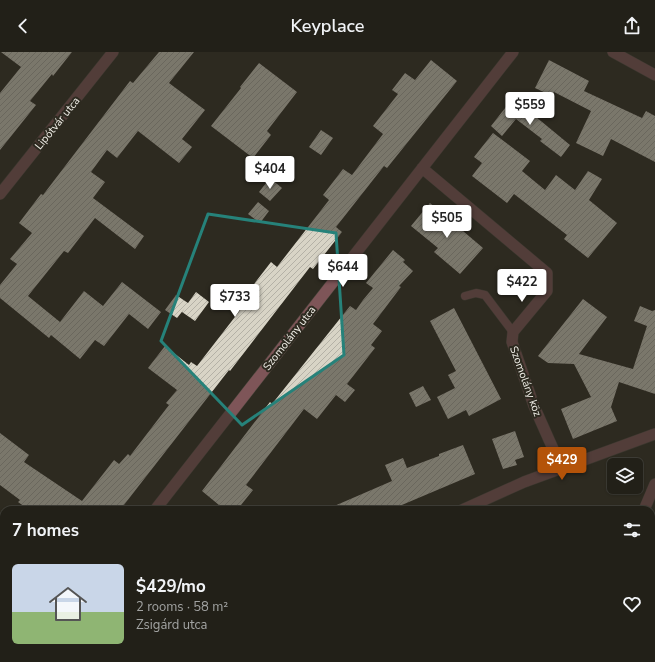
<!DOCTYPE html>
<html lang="en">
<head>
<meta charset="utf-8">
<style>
  body { margin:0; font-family:"Nunito Sans",sans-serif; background:#2e2d25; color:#f1f3f6; height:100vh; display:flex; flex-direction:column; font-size:15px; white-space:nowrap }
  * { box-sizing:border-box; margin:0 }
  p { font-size:13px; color:#a2a3a2 }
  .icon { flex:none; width:22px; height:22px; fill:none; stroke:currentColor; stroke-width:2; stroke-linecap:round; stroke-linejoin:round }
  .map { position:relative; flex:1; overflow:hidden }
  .details { position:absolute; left:0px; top:454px; width:655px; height:156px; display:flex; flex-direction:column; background:#222018; border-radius:12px 12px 0 0; box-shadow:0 1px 3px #0004,0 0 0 1px #3f3e37 }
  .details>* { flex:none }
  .tools { position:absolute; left:607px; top:406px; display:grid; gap:8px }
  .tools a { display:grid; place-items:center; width:36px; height:36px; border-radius:6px; background:#222018; box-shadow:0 1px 3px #0004,0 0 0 1px #3f3e37; font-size:20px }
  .price { position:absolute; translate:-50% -34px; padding:0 9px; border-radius:4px; background:#fff; color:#222; font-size:13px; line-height:26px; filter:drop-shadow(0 1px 2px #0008) }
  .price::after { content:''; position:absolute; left:50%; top:24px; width:12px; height:9px; margin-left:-6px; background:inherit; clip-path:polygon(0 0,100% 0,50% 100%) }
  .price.current { background:#b45309; color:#fff }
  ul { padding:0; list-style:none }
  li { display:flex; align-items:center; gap:12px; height:100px; padding:0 12px }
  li+li { border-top:1px solid #3f3e37 }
  li span { display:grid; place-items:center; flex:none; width:112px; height:80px; border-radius:6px; color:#555 }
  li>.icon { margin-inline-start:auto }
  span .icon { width:48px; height:48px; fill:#fffc; stroke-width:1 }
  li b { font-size:17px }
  h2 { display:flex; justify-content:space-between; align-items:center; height:48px; padding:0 12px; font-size:17px }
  header { display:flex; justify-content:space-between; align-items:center; height:52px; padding:0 12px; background:#222018; font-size:18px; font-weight:600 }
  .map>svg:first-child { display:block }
  .building { fill:url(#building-hatch) }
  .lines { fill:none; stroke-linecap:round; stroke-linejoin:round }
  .service-casing { stroke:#49463c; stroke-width:9 }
  .minor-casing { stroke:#49463c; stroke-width:12 }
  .tertiary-casing { stroke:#49463c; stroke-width:12 }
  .path { stroke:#96938b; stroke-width:2.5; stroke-dasharray:1 3; stroke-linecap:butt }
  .service { stroke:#7e5558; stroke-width:8 }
  .minor { stroke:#7e5558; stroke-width:11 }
  .tertiary { stroke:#7e5558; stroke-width:11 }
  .marked { fill:none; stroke:#26827a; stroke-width:3; stroke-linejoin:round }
  .labels { text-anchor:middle; stroke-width:4; stroke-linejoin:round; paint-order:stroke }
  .street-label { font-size:11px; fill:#f2f0e9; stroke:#2d2a20 }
</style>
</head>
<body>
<header><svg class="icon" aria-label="back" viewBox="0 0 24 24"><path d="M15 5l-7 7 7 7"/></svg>Keyplace<svg class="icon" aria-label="share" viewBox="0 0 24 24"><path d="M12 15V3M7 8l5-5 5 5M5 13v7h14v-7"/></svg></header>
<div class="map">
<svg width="655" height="610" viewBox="0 0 655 610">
  <defs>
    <pattern id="building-hatch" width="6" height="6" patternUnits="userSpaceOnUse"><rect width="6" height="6" fill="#d8d4c6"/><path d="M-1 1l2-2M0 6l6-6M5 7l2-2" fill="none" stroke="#b4b1a6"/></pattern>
  </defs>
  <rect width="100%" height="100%" fill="#2d2a20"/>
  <!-- building -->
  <path class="building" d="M1,0H72L53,24L52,22L30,49L36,53L0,98V41L21,15Z
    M159,0H194L169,31L205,58L182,87L192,95L179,111L138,79L117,106L107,98L91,120L105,130L93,146L144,184L135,197L95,166L68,201L64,199L28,244L60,270L84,239L103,254L122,230L161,260L148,277L129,262L104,294L95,288L80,307L51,283L49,286L0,246V233L17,212L10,207L32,181L19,171L41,142L43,143L130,29L133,31Z
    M431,8L457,29L387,116L384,114L336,175L342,180L313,217L310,215L230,319L229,318L120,458H29L18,450L20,448L0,433V381L29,403L24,410L82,449L114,408L119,412L128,402L130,404L169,353L166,351L177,338L148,316L165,294L189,313L191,310L197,314L255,239L251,236L271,210L277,215L329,148L323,143L343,117L352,123L383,82L373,74L398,42L392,38L405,21L415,28Z
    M549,8L589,29L584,39L642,66L646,59L655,64V110L611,87L603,104L576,91L591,59L554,40L552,44L535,36Z
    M259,11L297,40L267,79L271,83L253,106L211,74L241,36L240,35Z
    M513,46L570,93L561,105L540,89L542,87L516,67L502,84L491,74Z
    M321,78L333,86L321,103L309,95Z
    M493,81L530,109L522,119L545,138L556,123L575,138L588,119L602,127L589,148L617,171L588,206L564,187L567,183L514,142L507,151L472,124L482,111L474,105Z
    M270,126L282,136L270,149L259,140Z
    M258,150L269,159L260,171L248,162Z
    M430,151L483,196L460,222L434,200L438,196L411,174Z
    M393,198L405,208L403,210L413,219L399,234L401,235L373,272L382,279L371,293L375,296L347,332L355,338L345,350L336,343L317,367L304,357L246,433L253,438L237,458H225L202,439L270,350L272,352L350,254L356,258L363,248L373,236L366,231Z
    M196,240L209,250L195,269L182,260L185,256L177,266L165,258L176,243L188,251Z
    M583,247L607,265L579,302L633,317L647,274L634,269L640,254L652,259L655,258V342L619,330L611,355L617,369L573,387L561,357L591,345L574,312L548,311L538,304Z
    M454,256L501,347L469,364L466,358L448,367L437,345L455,336L448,323L456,319L430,269Z
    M423,334L431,348L416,355L409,341Z
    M515,379L524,405L515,408L517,413L503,417L492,387Z
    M463,393L475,422L390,458H325L392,429L385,413L403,406L407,416L439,404V402Z"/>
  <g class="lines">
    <!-- service casing -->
    <g class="service-casing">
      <path id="service" d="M465,244L476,241L485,243L513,280
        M0,526L4,529
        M29,610L33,606
        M178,610L180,606"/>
    </g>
    <!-- minor casing -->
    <g class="minor-casing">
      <path id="minor" d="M422,116L547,221V239L513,280L512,290L534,354L562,417
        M0,142L113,0
        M155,458L513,0
        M462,458L524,430L655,382
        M644,458L655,432
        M573,610L575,606"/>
    </g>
    <!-- tertiary casing -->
    <g class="tertiary-casing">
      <path id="tertiary" d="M613,0L655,23
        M0,467L4,470
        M198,606L204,610"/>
    </g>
    <!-- path -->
    <path class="path" d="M0,511L4,505
      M0,560L4,555
      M0,584H4
      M152,606L157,610
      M65,610L69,606"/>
    <!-- service -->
    <use href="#service" class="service"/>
    <!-- minor -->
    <use href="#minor" class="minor"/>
    <!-- tertiary -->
    <use href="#tertiary" class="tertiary"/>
  </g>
  <!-- marked area -->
  <path d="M0 0H655V610H0ZM208,162L336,181L344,303L242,373L161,289Z" fill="#2d2a20" fill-opacity=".55" fill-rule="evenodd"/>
  <path class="marked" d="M208,162L336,181L344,303L242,373L161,289Z"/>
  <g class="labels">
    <!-- street labels -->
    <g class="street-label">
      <text transform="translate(57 71) rotate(-51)" y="4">Lipótvár utca</text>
      <text transform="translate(289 286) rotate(-52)" y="4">Szomolány utca</text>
      <text transform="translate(526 329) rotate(70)" y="4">Szomolány köz</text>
    </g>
  </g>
</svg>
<div class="tools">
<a><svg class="icon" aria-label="layers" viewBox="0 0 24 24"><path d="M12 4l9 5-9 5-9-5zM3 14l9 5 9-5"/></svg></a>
</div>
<b class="price" style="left:530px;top:74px">$559</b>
<b class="price" style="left:270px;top:138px">$404</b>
<b class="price" style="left:447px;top:187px">$505</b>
<b class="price" style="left:343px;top:236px">$644</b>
<b class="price" style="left:522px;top:251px">$422</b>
<b class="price" style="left:235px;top:266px">$733</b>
<b class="price current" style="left:562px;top:429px">$429</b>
<section class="details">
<h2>7 homes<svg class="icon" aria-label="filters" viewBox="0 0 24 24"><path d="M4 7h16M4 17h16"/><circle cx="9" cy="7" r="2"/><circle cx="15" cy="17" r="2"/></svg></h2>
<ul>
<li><span style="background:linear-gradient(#c9d6e8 60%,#8fb573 0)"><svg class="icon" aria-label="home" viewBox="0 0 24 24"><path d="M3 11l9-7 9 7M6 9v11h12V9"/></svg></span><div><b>$429/mo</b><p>2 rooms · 58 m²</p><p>Zsigárd utca</p></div><svg class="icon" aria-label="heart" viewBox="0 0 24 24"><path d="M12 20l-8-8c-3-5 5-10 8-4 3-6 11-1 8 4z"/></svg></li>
</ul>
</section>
</div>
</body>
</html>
